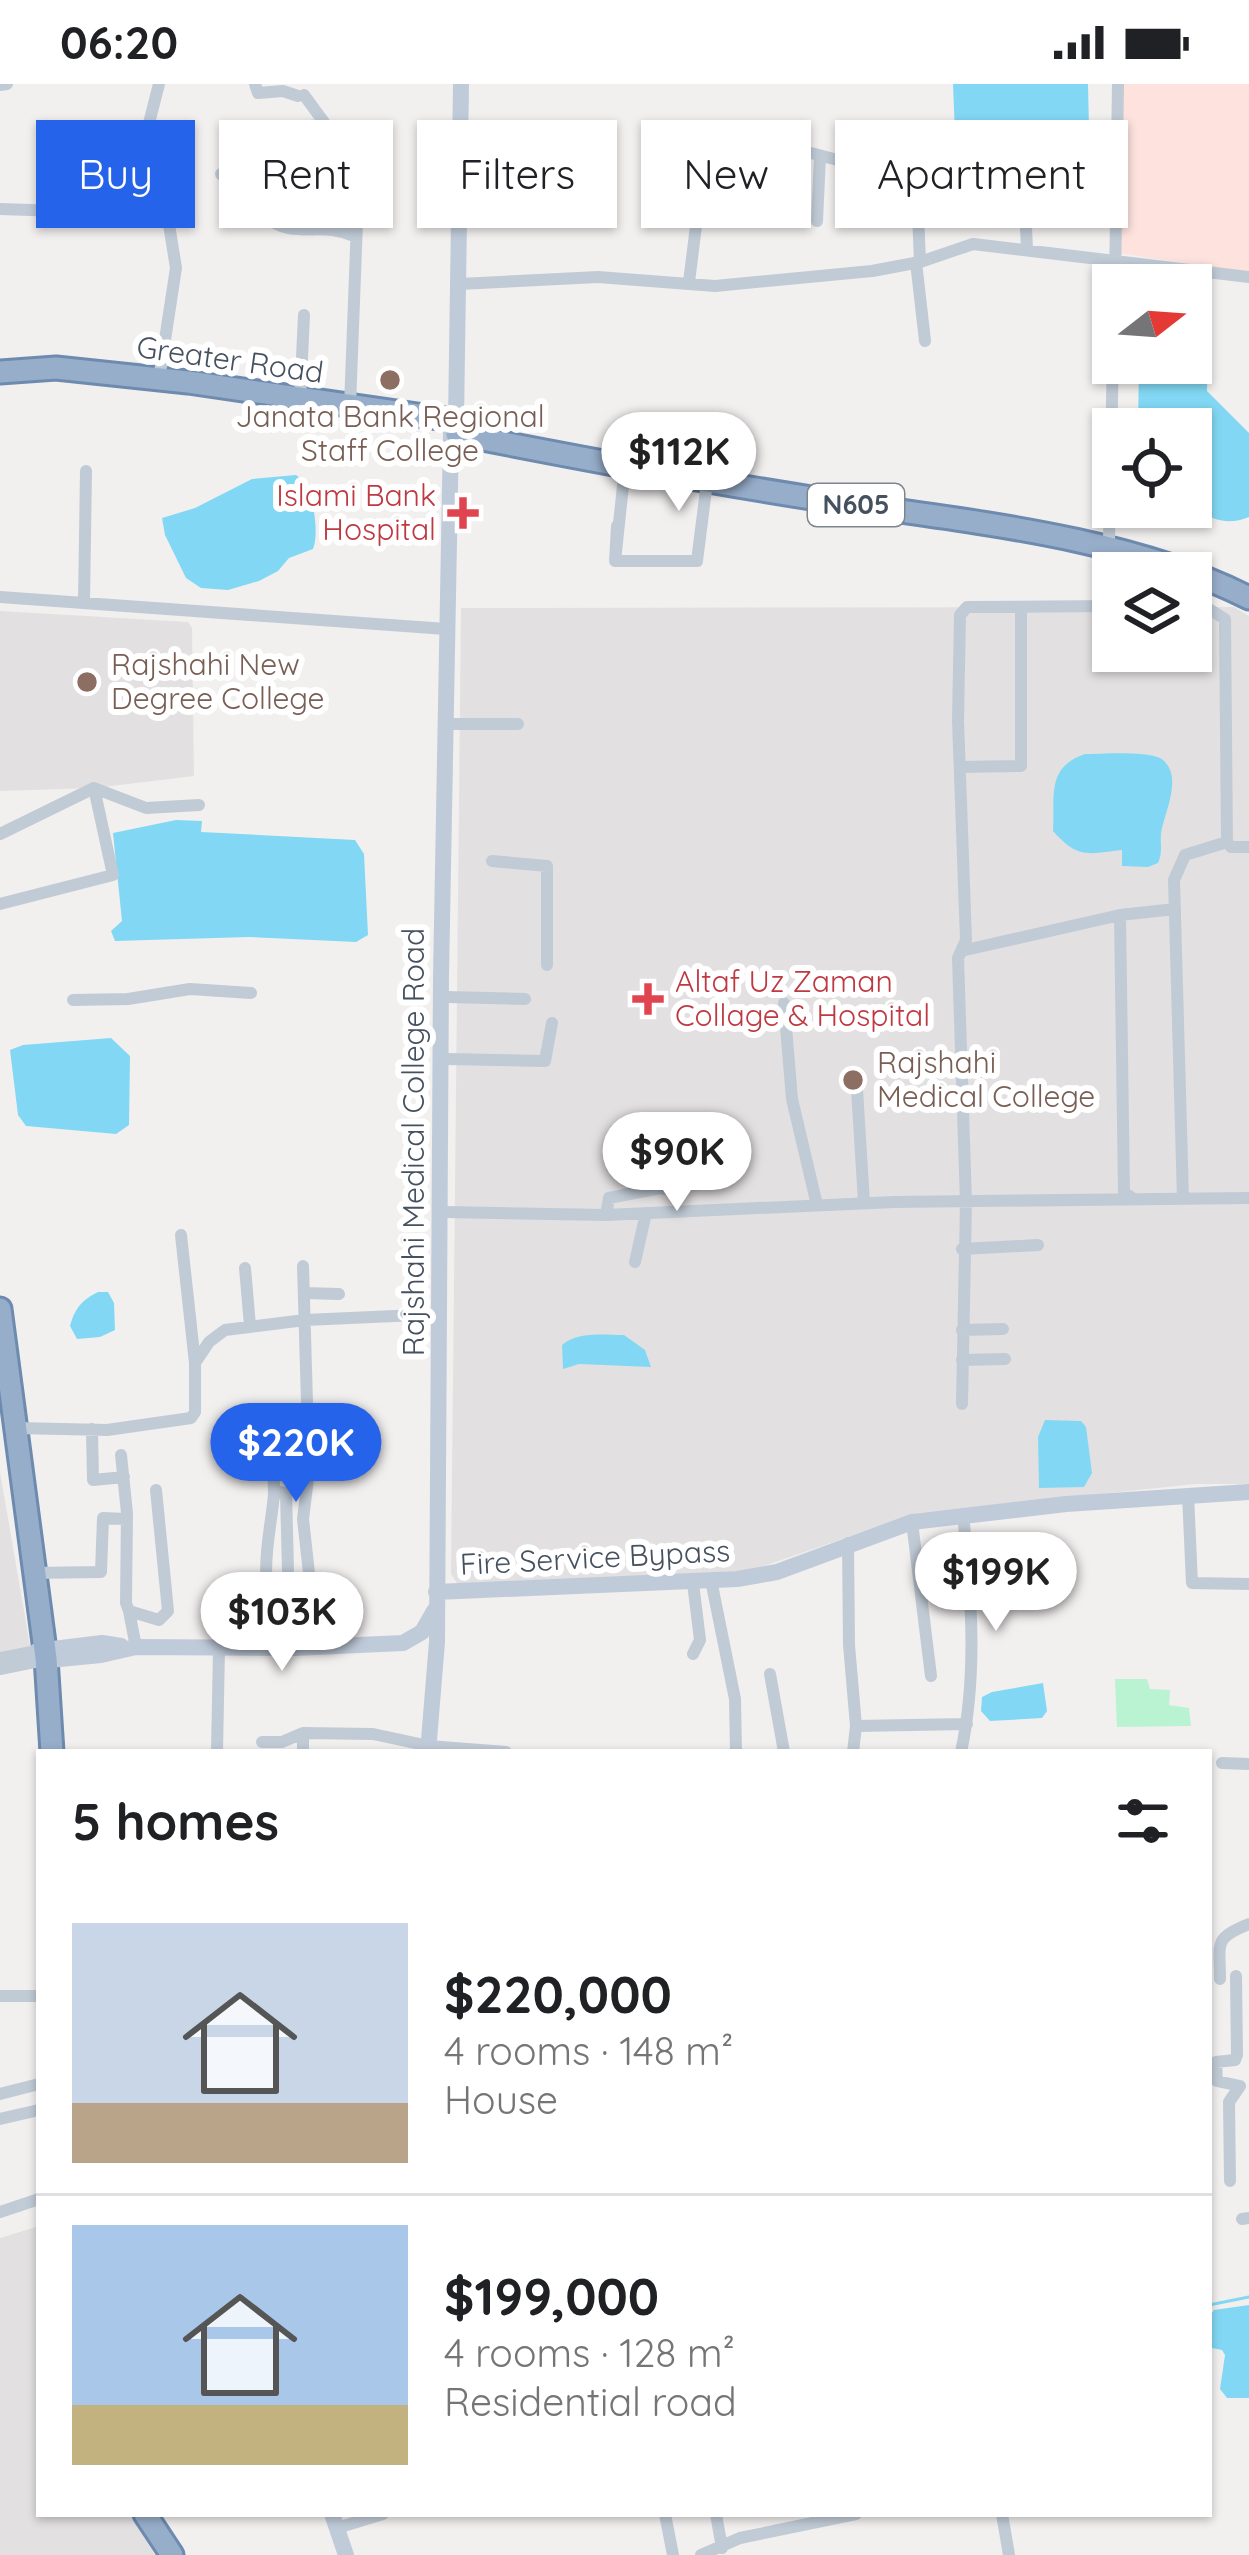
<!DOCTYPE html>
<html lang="en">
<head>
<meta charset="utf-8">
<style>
  body { margin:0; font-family:Quicksand,sans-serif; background:#f6f6f6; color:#202124; height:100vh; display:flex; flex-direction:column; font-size:45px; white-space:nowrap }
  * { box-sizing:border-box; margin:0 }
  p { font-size:39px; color:#757577 }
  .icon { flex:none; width:66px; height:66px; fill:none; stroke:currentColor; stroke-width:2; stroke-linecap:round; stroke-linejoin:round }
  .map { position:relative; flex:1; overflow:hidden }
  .details { position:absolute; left:36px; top:1665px; width:1176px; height:768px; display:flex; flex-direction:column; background:#fff; border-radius:0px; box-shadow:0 3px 9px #0004 }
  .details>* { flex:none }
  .banner { position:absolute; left:36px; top:36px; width:1179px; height:108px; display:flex; gap:24px }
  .needle { width:78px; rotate:73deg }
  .tools { position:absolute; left:1092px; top:180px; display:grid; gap:24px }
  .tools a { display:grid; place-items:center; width:120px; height:120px; border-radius:0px; background:#fff; box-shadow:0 3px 9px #0004; font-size:60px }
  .price { position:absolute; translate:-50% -102px; padding:0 27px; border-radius:42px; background:#fff; color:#222; font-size:39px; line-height:78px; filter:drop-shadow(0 3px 6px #0008) }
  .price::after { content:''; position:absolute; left:50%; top:72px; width:36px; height:27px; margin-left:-18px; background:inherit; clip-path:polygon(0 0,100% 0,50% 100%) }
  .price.selected { background:#2563eb; color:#fff }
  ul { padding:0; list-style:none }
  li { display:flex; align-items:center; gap:36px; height:300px; padding:0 36px }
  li+li { border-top:3px solid #e0e0e0 }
  li span { display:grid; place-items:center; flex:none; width:336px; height:240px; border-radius:0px; color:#555 }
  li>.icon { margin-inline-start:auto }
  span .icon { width:144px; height:144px; fill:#fffc; stroke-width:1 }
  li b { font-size:51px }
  h2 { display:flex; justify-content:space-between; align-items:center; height:144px; padding:0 36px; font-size:51px }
  .chip { padding:0 42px; border-radius:0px; background:#fff; box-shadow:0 3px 9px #0004; font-size:42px; line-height:108px }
  .chip.selected { background:#2563eb; color:#fff }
  .status { display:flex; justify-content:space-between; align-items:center; height:84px; padding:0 60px; background:#fff; direction:ltr }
  .status svg { height:33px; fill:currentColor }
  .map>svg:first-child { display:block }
  .education { fill:#e3e0e1 }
  .medical { fill:#fde2dd }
  .green { fill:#b9f3d2 }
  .water { fill:#82d8f4 }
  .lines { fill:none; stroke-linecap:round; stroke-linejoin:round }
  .stream { stroke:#82d8f4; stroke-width:3 }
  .trunk-casing { stroke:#6d8aaf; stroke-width:27 }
  .minor { stroke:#c1cbd6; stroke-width:12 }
  .secondary { stroke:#c0cbda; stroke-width:16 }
  .trunk { stroke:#97aeca; stroke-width:21 }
  .education-dot { fill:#8d6e63; stroke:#fff; stroke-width:4.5 }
  .health-dot { fill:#e0444e; stroke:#fff; stroke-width:4.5 }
  .labels { text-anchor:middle; stroke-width:12; stroke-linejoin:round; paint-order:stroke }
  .shield { fill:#fff; stroke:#7d858f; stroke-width:3 }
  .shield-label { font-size:27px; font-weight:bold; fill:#45515f }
  .street-label { font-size:30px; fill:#45515f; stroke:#fff }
  .education-label { font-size:30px; fill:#785e54; stroke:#fff; text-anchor:start }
  .health-label { font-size:30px; fill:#be3a42; stroke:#fff; text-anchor:end }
</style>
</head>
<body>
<div class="status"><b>06:20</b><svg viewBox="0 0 49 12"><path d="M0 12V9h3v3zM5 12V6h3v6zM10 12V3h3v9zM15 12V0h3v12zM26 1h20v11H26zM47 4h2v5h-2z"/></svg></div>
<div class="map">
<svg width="1249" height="2471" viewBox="0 0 1249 2471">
  <rect width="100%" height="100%" fill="#f2efef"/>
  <!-- education -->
  <path class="education" d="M314,35L352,89L348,146L329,138L290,139L270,129L224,85L223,39L280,42Z
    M1113,523V567H1191V523H1234L1249,532V1400H1196L917,1429L753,1486L459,1502L451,1490L461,524Z
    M0,527L188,538L192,544L194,692L95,704L0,707Z
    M0,1388L33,1579L0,1589Z
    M39,2142V2430H130L155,2471H0V2154Z"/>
  <!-- medical -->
  <path class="medical" d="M1121,0H1249V189L1120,169Z"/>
  <!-- green -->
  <path class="green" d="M1115,1595H1147L1150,1605L1170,1606L1169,1621L1189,1624L1191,1642L1117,1643Z"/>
  <!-- water -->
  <path class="water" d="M953,0H1088L1089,45L955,50Z
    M1191,220L1208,238L1207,307L1249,349V433C1228,442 1207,436 1191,419V345H1138L1139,279H1191Z
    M296,391C313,401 320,448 313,465L289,474L278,487L259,497L228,506L201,504L186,494L165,451L162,434L195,424L252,395Z
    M1085,670C1101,670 1152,666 1163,676C1184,694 1163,731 1161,750C1160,761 1163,767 1158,779L1148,783L1122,782V766C1087,770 1078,775 1053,747C1055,712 1046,683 1085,670Z
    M176,736L202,737L201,748L355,756L364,770L368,851L356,858L249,853L115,857L111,847L122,837L113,749Z
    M111,954L130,972L129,1041L116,1050L26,1042L18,1031L10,966L23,961Z
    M98,1208H108L114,1219L115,1246L100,1253L77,1255L70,1242C75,1224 82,1216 98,1208Z
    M624,1251L645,1266L651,1283L579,1280L563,1285L562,1261C578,1247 603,1251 624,1251Z
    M1045,1336L1081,1337L1086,1343L1092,1389L1084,1403L1039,1404L1038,1353Z
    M1043,1599L1047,1627L1042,1634L990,1637L981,1627L982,1613L992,1608Z
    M1249,2221V2314H1227L1220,2305L1225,2271L1222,2266L1212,2264L1209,2233L1214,2226Z"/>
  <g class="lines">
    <!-- stream -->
    <path class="stream" d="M1209,2221L1249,2213"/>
    <!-- trunk casing -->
    <g class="trunk-casing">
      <path id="trunk" d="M0,288L56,284L188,298L452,336
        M457,350C579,374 701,397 824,416C961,437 1126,451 1249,514
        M0,1225L46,1574L52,1668
        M145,2430L172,2471"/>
    </g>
    <!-- minor -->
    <path class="minor" d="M255,0L258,9L283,7L298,12
      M0,1L7,0
      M304,11L359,86L350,322
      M139,59L155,77L162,97L176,184L159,295
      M221,90C241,108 261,138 288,144C313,148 328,141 354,152
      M917,104L920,178
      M0,125L60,127L77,123L90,69L139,59L147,47L159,0
      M817,137L820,73
      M1027,164L1024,104L1059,101L1117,106
      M916,178L925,257
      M689,198L708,46L716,44L849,79
      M459,200L598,193L715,202L872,187L920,178L973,160L1249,193
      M1115,201L1118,0
      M300,316L304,231
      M617,442L615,477L625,383
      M1109,455L1113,271
      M615,477H697L707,398
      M0,513L446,545
      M84,518L86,387
      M1191,522H1204L1225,535L1227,758L1231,763H1249
      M450,640H518
      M960,683L1021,682V523
      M0,750L94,704L146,724L199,721
      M492,777L547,782V881
      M0,820L113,791L94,704
      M1120,831L1124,1109L1131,1113
      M961,867L1120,831L1175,825
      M446,913L525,915
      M73,916L128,915L190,905L251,909
      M784,919L792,1015L817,1121
      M446,975L545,977L552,939
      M857,1005L864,1119
      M1183,1115L1174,796L1185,771L1227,758
      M446,1128L606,1131L894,1118L1249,1114
      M606,1131L609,1114L660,1104L680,1107L689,1089
      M962,1165L1038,1161
      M635,1178L646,1129
      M303,1182L309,1386L303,1435L311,1507L303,1564
      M245,1184L250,1242
      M304,1209L339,1210
      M962,1246L1003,1245
      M962,1276L1005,1275
      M195,1279L209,1258L225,1246L305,1236L440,1230
      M962,1320L966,1118L958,874L966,856L958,636L960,531L967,523L1113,522
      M16,1344L107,1346L191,1334L195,1328V1279L181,1151
      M92,1345L93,1396L124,1393
      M121,1371L127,1429L126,1519L129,1527L159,1536L168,1527L156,1406
      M274,1407L286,1409L288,1486
      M1188,1411L1192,1499L1249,1500
      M912,1438L931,1592
      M848,1459L849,1561L856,1642L853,1668
      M33,1489L101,1488L103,1434L126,1435
      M711,1496L735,1615L736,1668
      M286,1507L289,1539C250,1514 272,1447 274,1409C274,1389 271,1370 272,1350L308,1347
      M129,1527L136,1563
      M693,1570L700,1556L693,1499
      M0,1574L37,1567
      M0,1585L39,1577
      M770,1590L784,1668
      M856,1642L967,1640
      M303,1649V1668
      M262,1658H282L303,1649L373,1650L429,1662L506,1668
      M217,1668L219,1564
      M961,1668C978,1589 971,1509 963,1430
      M1222,1679L1249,1680
      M1220,1895C1220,1859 1213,1854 1249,1840
      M0,1912H39
      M0,2010L39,2000
      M0,2035L39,2026
      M1230,2097L1229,2018L1240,2002L1217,1997L1216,1978L1235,1976L1237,1971L1236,1892
      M0,2128L39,2115
      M1242,2135L1249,2134
      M665,2430L673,2471
      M716,2430L722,2464
      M1002,2430L1009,2471
      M337,2444L383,2430
      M701,2471L740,2454L856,2430"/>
    <!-- secondary -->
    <path class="secondary" d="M456,336L461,0
      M436,1508L737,1495L777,1488L912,1438L1066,1420L1249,1408
      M37,1567L102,1559L121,1562
      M39,1577L101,1571L136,1563L294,1564L403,1559L422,1548L434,1527
      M428,1668L437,1558L441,893L451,349
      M332,2430L346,2471"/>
    <!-- trunk -->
    <use href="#trunk" class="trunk"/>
  </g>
  <!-- markers -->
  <g class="education-dot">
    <circle cx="390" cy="296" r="12"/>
    <circle cx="87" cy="598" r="12"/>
    <circle cx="853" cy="996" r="12"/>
  </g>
  <g class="health-dot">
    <path d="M457 411h12v12h12v12h-12v12h-12v-12h-12v-12h12z"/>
    <path d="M642 897h12v12h12v12h-12v12h-12v-12h-12v-12h12z"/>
  </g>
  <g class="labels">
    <!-- shield labels -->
    <rect class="shield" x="808" y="400" width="96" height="42" rx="9"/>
    <g class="shield-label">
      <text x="856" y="430">N605</text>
    </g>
    <!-- street labels -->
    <g class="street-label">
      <text transform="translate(230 276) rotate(8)" y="10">Greater Road</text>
      <text transform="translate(414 1058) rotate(-90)" y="10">Rajshahi Medical College Road</text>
      <text transform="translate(595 1474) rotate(-3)" y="10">Fire Service Bypass</text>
    </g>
    <!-- education labels -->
    <g class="education-label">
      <text x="390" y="343" text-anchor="middle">Janata Bank Regional<tspan x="390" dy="34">Staff College</tspan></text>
      <text x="111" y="591">Rajshahi New<tspan x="111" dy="34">Degree College</tspan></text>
      <text x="877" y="989">Rajshahi<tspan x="877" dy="34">Medical College</tspan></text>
    </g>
    <!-- health labels -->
    <g class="health-label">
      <text x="436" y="422">Islami Bank<tspan x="436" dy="34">Hospital</tspan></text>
      <text x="675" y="908" text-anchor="start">Altaf Uz Zaman<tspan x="675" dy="34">Collage &amp; Hospital</tspan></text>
    </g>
  </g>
</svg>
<div class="tools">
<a><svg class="needle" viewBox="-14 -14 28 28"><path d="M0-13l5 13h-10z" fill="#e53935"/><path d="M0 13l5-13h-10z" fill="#757577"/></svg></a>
<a><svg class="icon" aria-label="locate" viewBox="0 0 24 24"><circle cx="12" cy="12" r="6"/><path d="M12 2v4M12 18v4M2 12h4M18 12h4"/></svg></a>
<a><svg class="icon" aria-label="layers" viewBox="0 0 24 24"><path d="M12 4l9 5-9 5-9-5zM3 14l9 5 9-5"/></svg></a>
</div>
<b class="price" style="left:679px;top:430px">$112K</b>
<b class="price" style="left:677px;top:1130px">$90K</b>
<b class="price selected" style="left:296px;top:1421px">$220K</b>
<b class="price" style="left:996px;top:1550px">$199K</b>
<b class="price" style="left:282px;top:1590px">$103K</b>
<div class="banner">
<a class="chip selected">Buy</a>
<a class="chip">Rent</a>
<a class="chip">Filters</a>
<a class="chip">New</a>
<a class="chip">Apartment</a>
</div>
<section class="details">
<h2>5 homes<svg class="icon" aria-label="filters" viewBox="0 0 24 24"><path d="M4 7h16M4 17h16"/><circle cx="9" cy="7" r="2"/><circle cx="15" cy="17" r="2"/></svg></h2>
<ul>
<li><span style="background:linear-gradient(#c9d6e8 75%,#b9a48a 0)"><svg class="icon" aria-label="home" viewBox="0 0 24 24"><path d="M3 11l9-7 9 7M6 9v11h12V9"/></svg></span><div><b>$220,000</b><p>4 rooms · 148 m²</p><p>House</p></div></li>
<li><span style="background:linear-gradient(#a9c7e8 75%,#c2b280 0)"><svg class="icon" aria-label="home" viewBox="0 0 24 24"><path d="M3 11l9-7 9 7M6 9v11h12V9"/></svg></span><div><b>$199,000</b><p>4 rooms · 128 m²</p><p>Residential road</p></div></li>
</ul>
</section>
</div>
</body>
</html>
